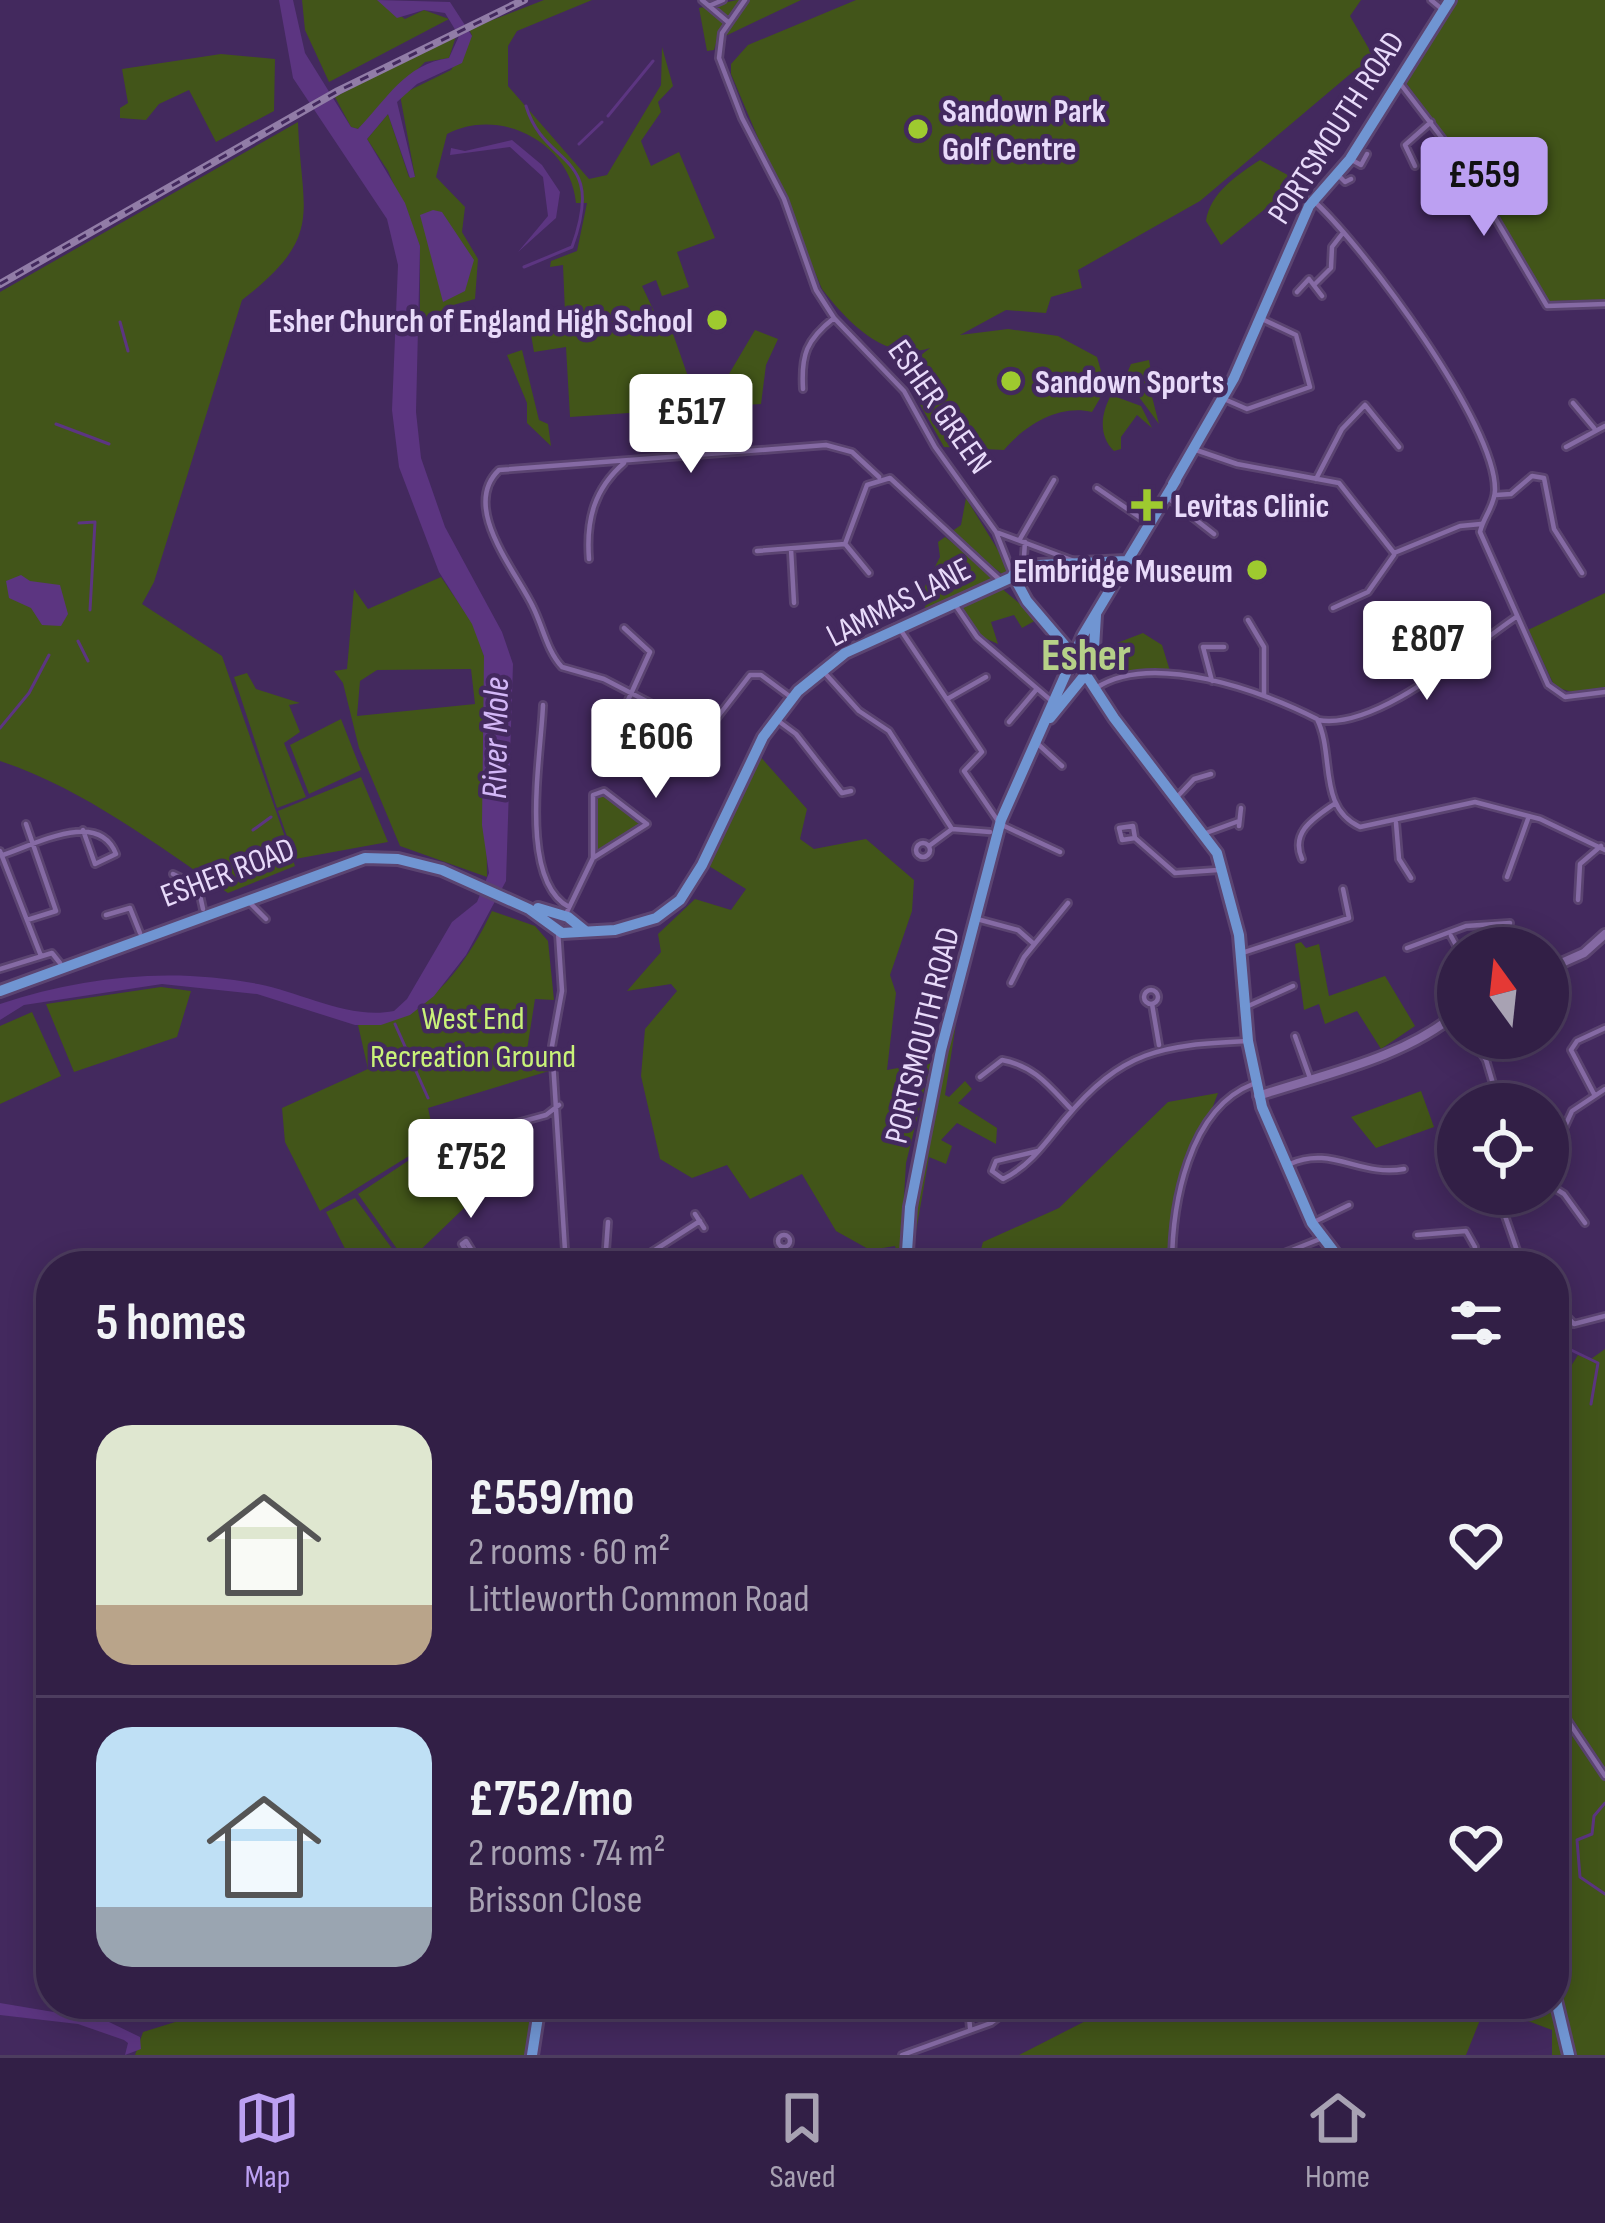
<!DOCTYPE html>
<html lang="en">
<head>
<meta charset="utf-8">
<style>
  body { margin:0; font-family:"Sofia Sans Condensed",sans-serif; background:#3a274d; color:#f1f3f6; height:100vh; display:flex; flex-direction:column; font-size:45px; white-space:nowrap }
  * { box-sizing:border-box; margin:0 }
  p { font-size:39px; color:#a8a2b3 }
  .icon { flex:none; width:66px; height:66px; fill:none; stroke:currentColor; stroke-width:2; stroke-linecap:round; stroke-linejoin:round }
  .map { position:relative; flex:1; overflow:hidden }
  .sheet { position:absolute; left:36px; top:1251px; width:1533px; height:768px; display:flex; flex-direction:column; background:#321f46; border-radius:48px; box-shadow:0 6px 30px #0003,0 0 0 3px #4d3d5f }
  .sheet>* { flex:none }
  .needle { width:78px; rotate:345deg }
  .fabs { position:absolute; left:1437px; top:927px; display:grid; gap:24px }
  .fabs a { display:grid; place-items:center; width:132px; height:132px; border-radius:50%; background:#321f46; box-shadow:0 6px 30px #0003,0 0 0 3px #4d3d5f; font-size:60px }
  .price { position:absolute; translate:-50% -102px; padding:0 27px; border-radius:12px; background:#fff; color:#222; font-size:39px; line-height:78px; filter:drop-shadow(0 3px 6px #0008) }
  .price::after { content:''; position:absolute; left:50%; top:72px; width:36px; height:27px; margin-left:-18px; background:inherit; clip-path:polygon(0 0,100% 0,50% 100%) }
  .price.active { background:#bca0f2; color:#111 }
  ul { padding:0; list-style:none }
  li { display:flex; align-items:center; gap:36px; height:300px; padding:0 60px }
  li+li { border-top:3px solid #4d3d5f }
  li span { display:grid; place-items:center; flex:none; width:336px; height:240px; border-radius:36px; color:#555 }
  li>.icon { margin-inline-start:auto }
  span .icon { width:144px; height:144px; fill:#fffc; stroke-width:1 }
  li b { font-size:51px }
  h2 { display:flex; justify-content:space-between; align-items:center; height:144px; padding:0 60px; font-size:51px }
  .tab-bar { display:flex; justify-content:space-around; align-items:center; height:168px; border-top:3px solid #4d3d5f; background:#321f46; font-size:33px; color:#a8a2b3 }
  .tab-bar a { display:grid; justify-items:center; gap:6px }
  .tab-bar .active { color:#bca0f2 }
  .map>svg:first-child { display:block }
  .green { fill:#425519; fill-rule:evenodd }
  .water { fill:#5c3581 }
  .lines { fill:none; stroke-linecap:round; stroke-linejoin:round }
  .stream { stroke:#5c3581; stroke-width:3 }
  .minor-casing { stroke:#5b4471; stroke-width:10 }
  .tertiary-casing { stroke:#5b4471; stroke-width:14 }
  .primary-casing { stroke:#5b4471; stroke-width:16 }
  .minor { stroke:#856aa4; stroke-width:4.5 }
  .tertiary { stroke:#856aa4; stroke-width:8 }
  .primary { stroke:#7095d2; stroke-width:10 }
  .rail-casing { stroke:#917ca7; stroke-width:8 }
  .rail { stroke:#43295e; stroke-width:3; stroke-dasharray:9; stroke-linecap:butt }
  .poi-dot { fill:#9eca2f; stroke:#43295e; stroke-width:4.5 }
  .labels { text-anchor:middle; stroke-width:9; stroke-linejoin:round; paint-order:stroke }
  .poi-label { font-size:33px; font-weight:bold; fill:#e8dafa; stroke:#43295e; text-anchor:start }
  .street-label { font-size:33px; fill:#e8dafa; stroke:#43295e }
  .park-label { font-size:33px; fill:#c9f279; stroke:#43295e }
  .water-label { font-size:36px; font-style:italic; fill:#d3b7f7; stroke:#43295e }
  .district-label { font-size:45px; font-weight:bold; fill:#b6d088; stroke:#43295e }
</style>
</head>
<body>
<div class="map">
<svg width="1605" height="2055" viewBox="0 0 1605 2055">
  <rect width="100%" height="100%" fill="#43295e"/>
  <!-- green -->
  <path class="green" d="M302,0H378L405,19L424,10L449,19L329,82L305,30Z
    M544,0H592L517,31L508,46V86L589,179L607,175L661,85L662,47L673,86L658,102L661,112L641,141L651,166L679,152L715,238L677,252L689,287L662,296L656,280L642,286L663,330L671,328L692,388L729,374L755,330L778,339L766,365L761,404L570,417L566,347L534,352L528,317L565,312L563,265L550,267L551,261L577,251L587,203H576C571,143 500,106 447,134L436,177L465,207L462,232L478,259L475,299L446,307L420,327V246L388,171L367,139L388,114L409,177H415L400,95L451,70L472,36L469,29Z
    M737,0H801L717,40L714,50L707,51L699,8Z
    M856,0H1361L1350,16L1376,61L1355,70L1200,201L1078,270L1082,288L1051,297L1046,313L1006,310L960,335L1008,329L1058,336L1097,357L1106,388L1092,412C1059,404 1025,425 1004,450L944,447L901,371L930,348C885,363 847,321 822,289L731,74V64L748,45Z
    M1456,0H1605V300L1547,301L1469,169L1406,83Z
    M457,33L449,58L425,62L358,129L351,127L335,97Z
    M221,54L275,59L274,111L216,142L189,90L159,104L146,120L120,118V108L128,103L122,69Z
    M298,122C301,213 326,235 242,300L154,582L142,604L222,656L295,866L228,893C155,844 84,789 0,761V292Z
    M1260,160L1299,181L1221,245L1206,221C1210,193 1237,175 1260,160Z
    M522,350L539,420L548,424L551,446L527,423V403L507,355Z
    M1149,360L1153,383L1149,385L1159,424L1125,378L1131,364Z
    M1111,395L1141,406L1152,428L1137,415L1121,437V449L1114,451C1098,435 1101,414 1111,395Z
    M966,498L1009,568L1005,576L948,534L961,525Z
    M945,537L991,570L995,579L924,610L927,601L921,594L940,557L938,542Z
    M441,577L473,624L484,656L487,877L400,846L359,748L343,683L334,671L347,669L354,589L368,609ZM471,669L475,704L357,716L360,681L377,670Z
    M1000,587L1038,619L1022,628L1014,615L991,622L998,644L978,635L959,605Z
    M1605,593V687L1572,692L1555,687L1528,630Z
    M1143,633L1162,645L1170,671H1124L1117,643Z
    M247,673L256,689L300,703L289,705L300,732L284,743L306,797L277,808L234,677Z
    M341,719L361,770L309,794L290,745Z
    M757,753L807,809L800,839L814,849L866,839L914,880L912,911L890,975L896,993L887,1070L931,1062L906,1163L900,1266L895,1246L870,1250L836,1231L802,1174L750,1199L727,1165L692,1178L660,1159L641,1076L645,1029L677,991L671,984L627,991L661,952L658,934L695,899L731,910L746,889L709,866Z
    M361,777L388,842L295,859L278,811Z
    M599,794L645,821L594,855L595,800Z
    M492,911L535,926L548,941L554,1000L535,999L527,1050H548L549,1071L428,1108L435,1140L320,1211L285,1142L282,1108L368,1069L358,1025C424,1025 465,967 492,911Z
    M1301,942L1306,948L1319,944L1329,996L1385,976L1415,1026L1381,1049L1357,1011L1325,1024L1319,1004L1304,1010L1295,944Z
    M963,978L945,1095L949,1097L965,1081L972,1089L958,1103L997,1128L996,1144L957,1123L941,1140L952,1146L946,1164L929,1157L914,1243V1203Z
    M161,987L191,991L177,1037L74,1072L46,1004Z
    M32,1012L61,1076L0,1104V1026Z
    M1421,1091L1434,1127L1376,1148L1351,1117Z
    M1218,1093L1175,1206L1170,1266L977,1264L983,1242L1059,1208L1168,1102Z
    M441,1139L464,1208L407,1263L358,1194Z
    M355,1198L402,1262L354,1266L326,1212Z
    M1605,1349V2055H1572L1554,1980V1393L1578,1355L1591,1359Z
    M216,2004H531L526,2055H135L143,2032L217,2009Z
    M545,2004H700L626,2022L543,2014Z
    M1107,2004H1549L1563,2055H1552V2030L1486,2005L1466,2055H1019L1109,2009Z"/>
  <!-- water -->
  <path class="water" d="M279,0H293L305,53L351,127L358,129C387,99 405,64 449,58L459,36L445,13L424,10L397,18L377,0L450,2L472,36L462,63L417,84L397,102L415,177L410,178L388,114L367,139L405,203L420,246L416,412L421,458L445,527L502,632L513,664L506,881L466,955L434,996L410,1015L381,1025H355L257,994L162,984L24,1005L0,1020V1004C84,976 171,967 258,984C301,992 349,1020 394,1011L407,999L452,922L477,902L489,873L482,825L484,656L472,624L439,572L399,467L392,410L398,265L387,219L293,78Z
    M512,140L542,165L560,192L556,218L518,252L548,216L543,177L510,147L450,155L451,148L465,151Z
    M433,210L442,212L474,260L465,291L443,302L420,215Z
    M21,575L30,581L60,585L68,614L61,626L42,625L31,608L9,598L6,581Z
    M0,2003L107,2021L140,2037L141,2049L125,2055L128,2043L124,2040L78,2024L0,2015Z"/>
  <g class="lines">
    <!-- stream -->
    <path class="stream" d="M608,116L653,61
      M579,144L602,122
      M524,267L572,247C607,151 545,169 526,106
      M120,322L128,351
      M56,424L109,444
      M79,523L95,522L90,610
      M78,641L88,661
      M0,728L29,693L49,655
      M253,830L271,817
      M395,1024L428,1098
      M1567,1348L1598,1363L1591,1404
      M1605,1803L1594,1816L1592,1834L1577,1840L1580,1877L1605,1894"/>
    <!-- minor casing -->
    <g class="minor-casing">
      <path id="minor" d="M702,0L728,22
        M745,0L722,33L719,58L742,118L784,199L816,290L834,318L904,391L935,447L996,532L1013,575
        M1431,0L1443,10
        M709,6L723,0
        M1399,82L1468,172L1547,306L1605,304
        M1350,159L1361,165L1367,154
        M1415,166L1405,145L1431,122
        M1337,174L1345,182L1351,179
        M1316,203C1365,249 1496,424 1495,490C1495,505 1483,518 1480,532L1548,685L1565,697L1605,692
        M1315,284L1331,268L1332,247L1342,234
        M1297,292L1309,279L1322,296
        M803,389C801,355 806,340 834,318
        M1224,399L1247,409L1310,387L1296,335L1260,318
        M1573,403L1594,428
        M1566,447L1605,426
        M1196,450L1237,464L1339,483L1394,553L1460,526L1481,524
        M1316,479L1342,429L1365,405L1399,447
        M1097,488L1148,523
        M1496,495L1511,494L1532,476L1544,478L1554,529L1582,573
        M1168,498L1214,534
        M996,532L1074,561
        M1020,539L1054,480
        M846,545L869,573
        M791,549L794,603
        M757,551L845,544L867,485L890,478L1001,581
        M589,559C586,520 594,489 624,463
        M1023,571L1025,542
        M956,606L977,637L1054,703
        M1333,608L1368,592L1394,555
        M1248,620L1264,647V694
        M624,628L650,652L624,709L632,733
        M900,629L982,752L964,771L1000,824L1060,852
        M823,671L859,711L889,731L952,829L990,832
        M1212,681L1203,647H1224
        M1096,688C1152,651 1263,691 1317,719C1335,755 1317,807 1360,827L1475,802L1540,819L1605,850
        M792,698L761,675H750L706,732L604,679L562,667C547,651 543,627 533,607C516,571 460,507 499,470L826,445L852,452L879,477
        M949,698L986,677
        M543,705C541,757 518,880 569,907
        M777,720L796,734L842,793L851,791
        M1318,720C1376,731 1469,649 1516,617
        M1009,722L1036,690
        M1039,745L1062,766
        M1177,797L1194,779L1211,774
        M1396,823L1399,859L1411,878
        M26,824L56,911L27,920
        M1239,826L1241,808
        M1206,833L1239,821
        M1135,838L1133,826L1119,828L1122,840L1135,838L1175,873L1218,870
        M916 850a7 7 0 1 1 14 0a7 7 0 1 1-14 0Z
        M929,846L952,829
        M0,851L41,956
        M3,855C36,844 99,809 116,854L95,864L83,830
        M1302,859C1290,832 1314,818 1334,804
        M173,874L198,886L203,909
        M1507,877L1529,816
        M1578,900L1580,864L1601,846
        M249,902L266,919
        M106,915L130,908L140,933
        M565,916L593,858L647,824L604,791L593,795V858
        M977,919L1018,930L1034,944
        M558,931L562,991L552,1046L566,1266
        M1451,936L1458,949
        M1407,948L1466,926L1510,923
        M1242,953L1349,918L1343,889
        M0,969L52,953L60,963
        M1011,983L1024,957L1068,903
        M1144 997a7 7 0 1 1 14 0a7 7 0 1 1-14 0Z
        M1152,1004L1159,1045
        M1246,1007L1293,986
        M1295,1036L1310,1078
        M1471,1038L1486,1060L1499,1104
        M980,1077L1002,1060C1035,1066 1050,1087 1072,1110
        M1594,1094L1571,1050L1577,1041L1605,1028
        M1561,1135L1572,1111L1605,1089
        M469,1136L546,1115L559,1105
        M1038,1151L996,1161L992,1171L1003,1179C1030,1166 1046,1142 1064,1120C1122,1050 1161,1045 1248,1041
        M1290,1164C1331,1145 1360,1177 1404,1169
        M1548,1184L1564,1194L1585,1223
        M1519,1194L1504,1213L1522,1265
        M695,1214L704,1228
        M608,1222L606,1250L616,1266
        M1312,1223L1349,1205
        M778 1241a6 6 0 1 1 12 0a6 6 0 1 1-12 0Z
        M1417,1235L1466,1231L1475,1247L1472,1266
        M423,1253L429,1266
        M1251,1259L1272,1256
        M468,1266L474,1254L466,1241L462,1244L470,1257
        M630,1266L700,1221
        M769,1266L782,1247
        M1172,1266C1172,1205 1188,1109 1253,1084
        M1269,1266L1272,1258L1320,1239
        M1554,1303L1574,1324L1605,1316
        M1554,1700L1605,1776
        M968,2004L970,2028
        M902,2055L991,2023L1016,2004"/>
    </g>
    <!-- tertiary casing -->
    <g class="tertiary-casing">
      <path id="tertiary" d="M1548,969L1584,953L1605,934
        M1258,1096C1324,1074 1405,1058 1458,1012"/>
    </g>
    <!-- primary casing -->
    <g class="primary-casing">
      <path id="primary" d="M1173,484L1234,378L1309,206L1350,159L1450,0
        M1013,575L1027,601L1073,655L1114,718L1217,853L1239,935L1248,1041L1262,1107L1312,1223L1345,1266
        M1050,718L1093,665L1096,615
        M538,908L568,917L584,930
        M0,991L365,858L398,859L442,870L529,909L562,933L615,930L656,918L680,900L702,865L763,737L798,691L845,653L1039,565L1126,561
        M906,1266L910,1207L941,1050L1001,820L1083,635L1176,480
        M1554,1992L1569,2055
        M532,2055L540,2004"/>
    </g>
    <!-- minor -->
    <use href="#minor" class="minor"/>
    <!-- tertiary -->
    <use href="#tertiary" class="tertiary"/>
    <!-- primary -->
    <use href="#primary" class="primary"/>
    <!-- rail casing -->
    <g class="rail-casing">
      <path id="rail" d="M0,284L338,91L524,0"/>
    </g>
    <!-- rail -->
    <use href="#rail" class="rail"/>
  </g>
  <!-- markers -->
  <g class="poi-dot">
    <circle cx="918" cy="129" r="12"/>
    <circle cx="717" cy="320" r="12"/>
    <circle cx="1011" cy="381" r="12"/>
    <path d="M1141 487h12v12h12v12h-12v12h-12v-12h-12v-12h12z"/>
    <circle cx="1257" cy="570" r="12"/>
  </g>
  <g class="labels">
    <!-- poi labels -->
    <g class="poi-label">
      <text x="942" y="122">Sandown Park<tspan x="942" dy="38">Golf Centre</tspan></text>
      <text x="693" y="332" text-anchor="end">Esher Church of England High School</text>
      <text x="1035" y="393">Sandown Sports</text>
      <text x="1174" y="517">Levitas Clinic</text>
      <text x="1233" y="582" text-anchor="end">Elmbridge Museum</text>
    </g>
    <!-- street labels -->
    <g class="street-label">
      <text transform="translate(1335 127) rotate(-57)" y="12">PORTSMOUTH ROAD</text>
      <text transform="translate(941 406) rotate(55)" y="12">ESHER GREEN</text>
      <text transform="translate(898 601) rotate(-27)" y="12">LAMMAS LANE</text>
      <text transform="translate(227 871) rotate(-21)" y="12">ESHER ROAD</text>
      <text transform="translate(921 1035) rotate(-76)" y="12">PORTSMOUTH ROAD</text>
    </g>
    <!-- park labels -->
    <g class="park-label">
      <text x="473" y="1029">West End<tspan x="473" dy="38">Recreation Ground</tspan></text>
    </g>
    <!-- water labels -->
    <g class="water-label">
      <text transform="translate(494 738) rotate(-89)" y="13">River Mole</text>
    </g>
    <!-- district labels -->
    <g class="district-label">
      <text x="1086" y="670">Esher</text>
    </g>
  </g>
</svg>
<div class="fabs">
<a><svg class="needle" viewBox="-14 -14 28 28"><path d="M0-13l5 13h-10z" fill="#e53935"/><path d="M0 13l5-13h-10z" fill="#a8a2b3"/></svg></a>
<a><svg class="icon" aria-label="locate" viewBox="0 0 24 24"><circle cx="12" cy="12" r="6"/><path d="M12 2v4M12 18v4M2 12h4M18 12h4"/></svg></a>
</div>
<b class="price active" style="left:1484px;top:239px">£559</b>
<b class="price" style="left:691px;top:476px">£517</b>
<b class="price" style="left:1427px;top:703px">£807</b>
<b class="price" style="left:656px;top:801px">£606</b>
<b class="price" style="left:471px;top:1221px">£752</b>
<section class="sheet">
<h2>5 homes<svg class="icon" aria-label="filters" viewBox="0 0 24 24"><path d="M4 7h16M4 17h16"/><circle cx="9" cy="7" r="2"/><circle cx="15" cy="17" r="2"/></svg></h2>
<ul>
<li><span style="background:linear-gradient(#dfe7d0 75%,#b9a48a 0)"><svg class="icon" aria-label="home" viewBox="0 0 24 24"><path d="M3 11l9-7 9 7M6 9v11h12V9"/></svg></span><div><b>£559/mo</b><p>2 rooms · 60 m²</p><p>Littleworth Common Road</p></div><svg class="icon" aria-label="heart" viewBox="0 0 24 24"><path d="M12 20l-8-8c-3-5 5-10 8-4 3-6 11-1 8 4z"/></svg></li>
<li><span style="background:linear-gradient(#bfe0f5 75%,#9aa5b1 0)"><svg class="icon" aria-label="home" viewBox="0 0 24 24"><path d="M3 11l9-7 9 7M6 9v11h12V9"/></svg></span><div><b>£752/mo</b><p>2 rooms · 74 m²</p><p>Brisson Close</p></div><svg class="icon" aria-label="heart" viewBox="0 0 24 24"><path d="M12 20l-8-8c-3-5 5-10 8-4 3-6 11-1 8 4z"/></svg></li>
</ul>
</section>
</div>
<nav class="tab-bar">
<a class="active"><svg class="icon" aria-label="map" viewBox="0 0 24 24"><path d="M3 6l6-2 6 2 6-2v14l-6 2-6-2-6 2zM9 4v14M15 6v14"/></svg>Map</a>
<a><svg class="icon" aria-label="saved" viewBox="0 0 24 24"><path d="M7 4h10v16l-5-4-5 4z"/></svg>Saved</a>
<a><svg class="icon" aria-label="home" viewBox="0 0 24 24"><path d="M3 11l9-7 9 7M6 9v11h12V9"/></svg>Home</a>
</nav>
</body>
</html>
